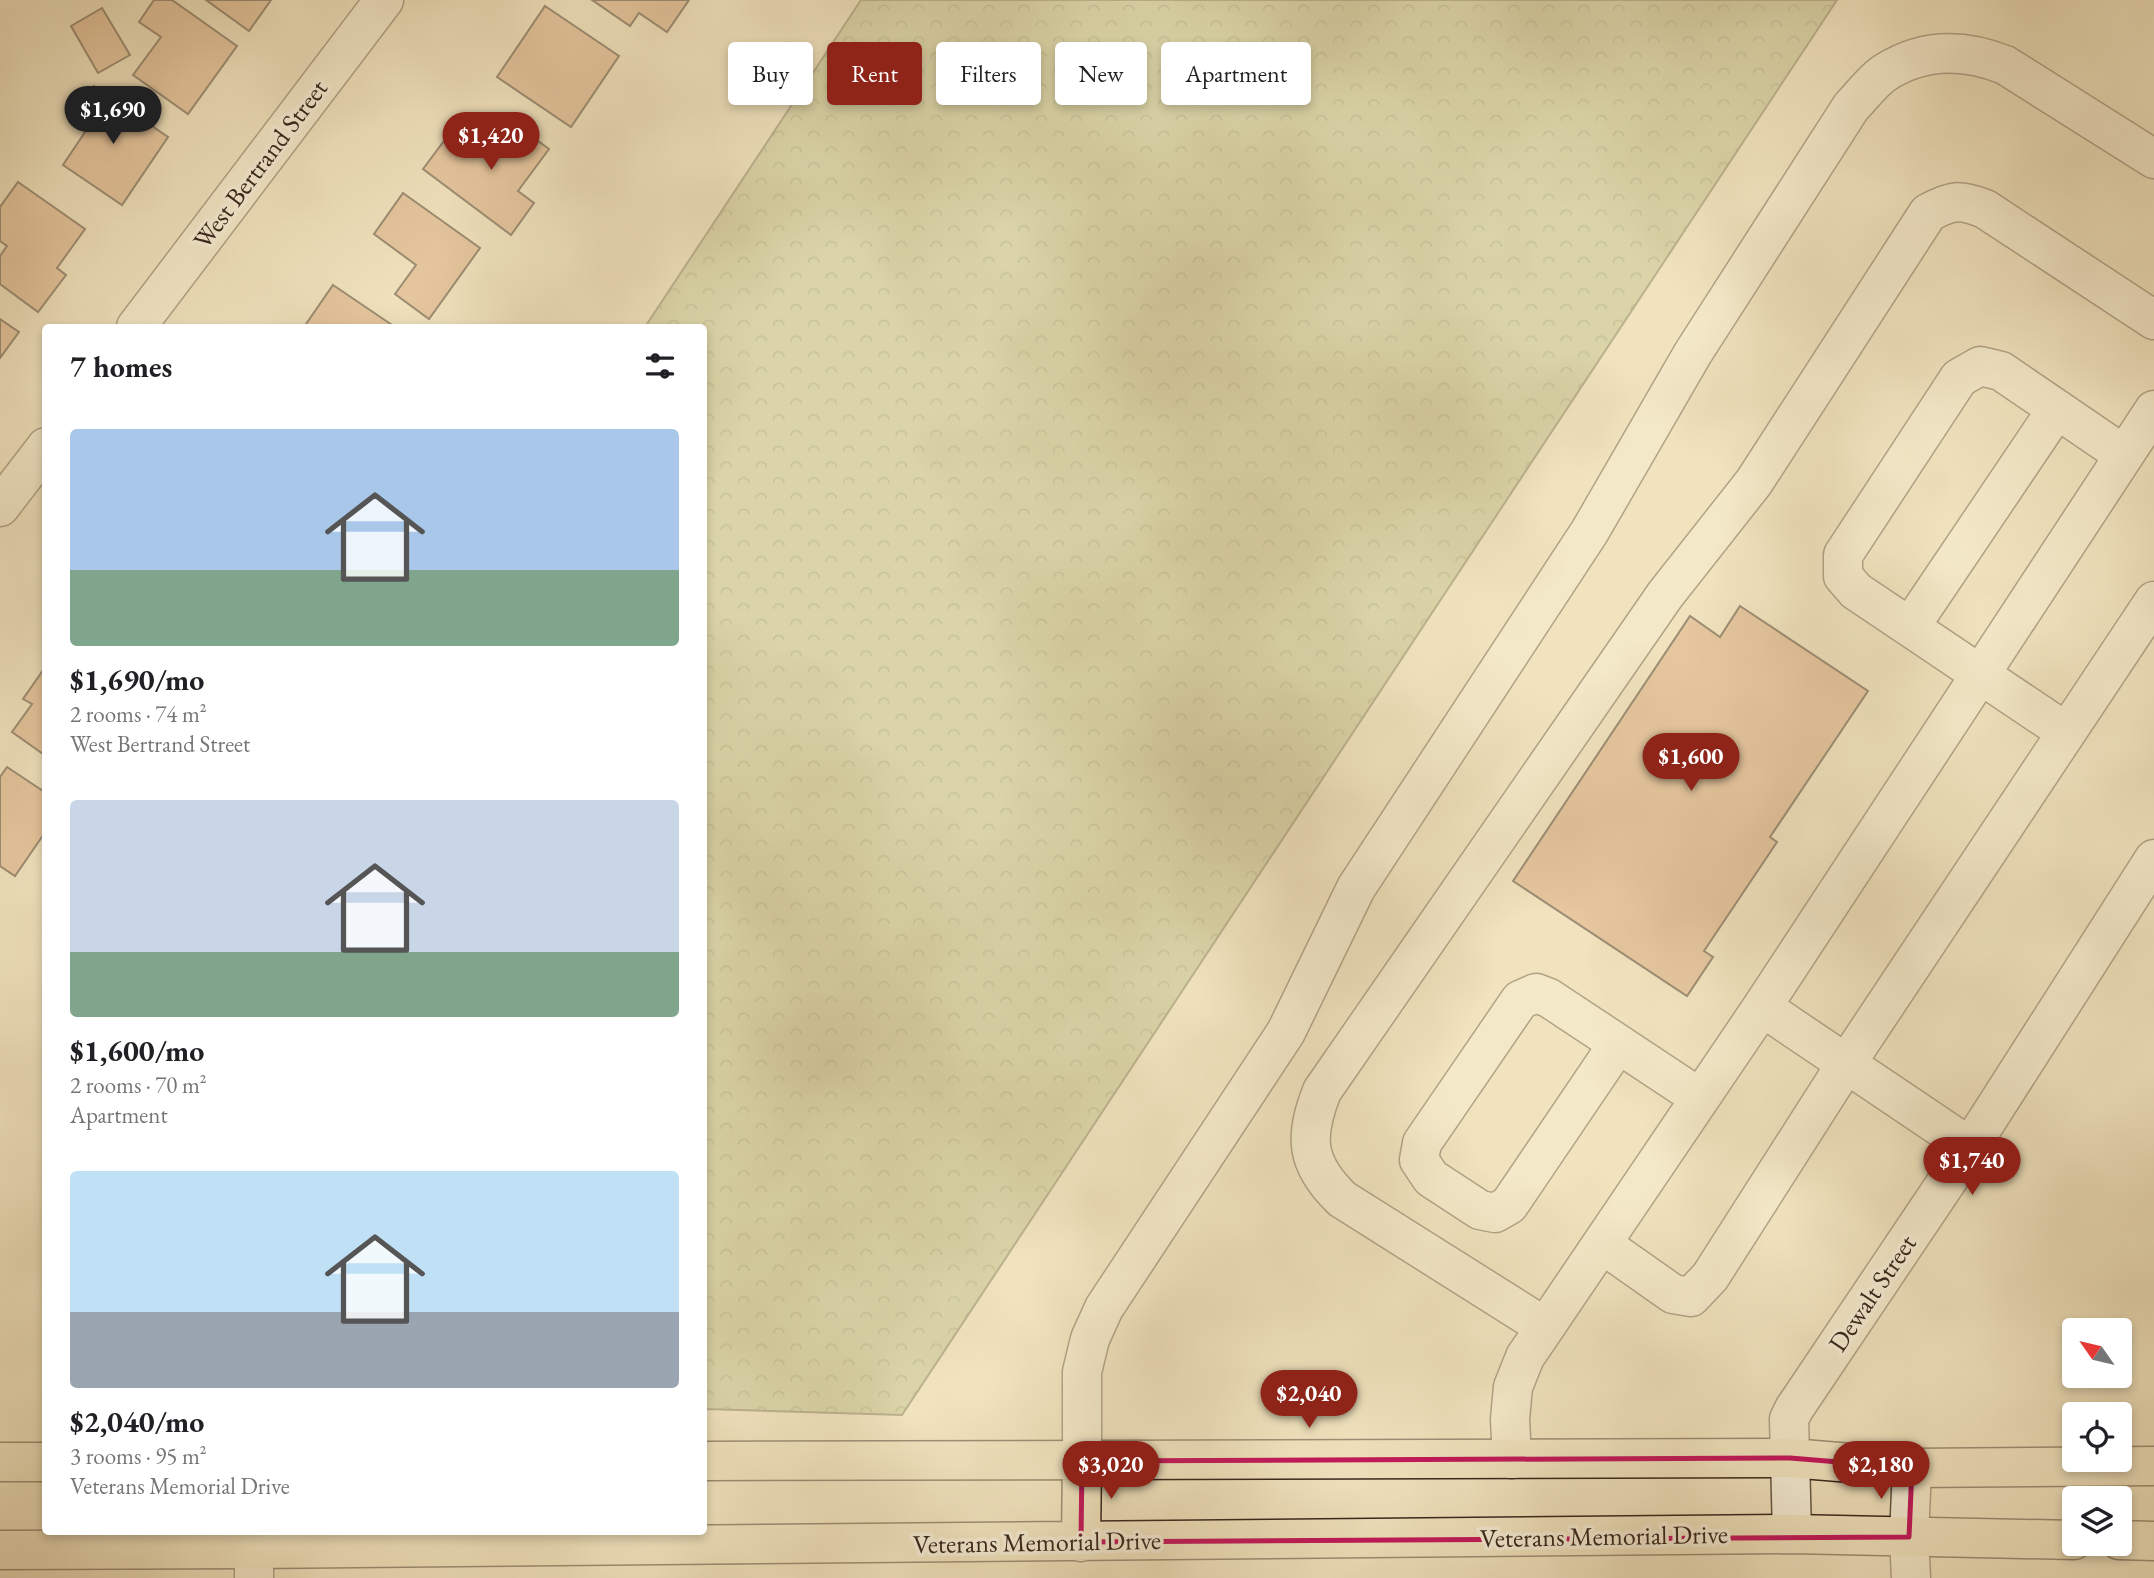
<!DOCTYPE html>
<html lang="en">
<head>
<meta charset="utf-8">
<style>
  body { margin:0; font-family:"EB Garamond",serif; background:#f6f6f6; color:#202124; height:100vh; display:flex; flex-direction:column; font-size:26px; white-space:nowrap }
  * { box-sizing:border-box; margin:0 }
  p { font-size:23px; color:#757577 }
  .icon { flex:none; width:38px; height:38px; fill:none; stroke:currentColor; stroke-width:2; stroke-linecap:round; stroke-linejoin:round }
  .map { position:relative; flex:1; overflow:hidden }
  .details { position:absolute; left:42px; top:324px; width:665px; height:1211px; display:flex; flex-direction:column; background:#fff; border-radius:7px; box-shadow:0 4px 10px #0003 }
  .details>* { flex:none }
  .hud { position:absolute; left:728px; top:42px; width:665px; height:63px; display:flex; gap:14px }
  .needle { width:46px; rotate:304deg }
  .tools { position:absolute; left:2062px; top:1318px; display:grid; gap:14px }
  .tools a { display:grid; place-items:center; width:70px; height:70px; border-radius:7px; background:#fff; box-shadow:0 4px 10px #0003; font-size:35px }
  .price { position:absolute; translate:-50% -60px; padding:0 16px; border-radius:24px; background:#8f2418; color:#fff; font-size:23px; line-height:46px; filter:drop-shadow(0 2px 4px #0008) }
  .price::after { content:''; position:absolute; left:50%; top:42px; width:21px; height:16px; margin-left:-10px; background:inherit; clip-path:polygon(0 0,100% 0,50% 100%) }
  .price.on { background:#222; color:#fff }
  ul { padding:0; list-style:none }
  li { display:grid; align-content:center; gap:14px; height:371px; padding:0 28px }
  li span { display:grid; place-items:center; height:217px; border-radius:7px; color:#555 }
  li>.icon { margin-inline-start:auto }
  span .icon { width:126px; height:126px; fill:#fffc; stroke-width:1 }
  li b { font-size:30px }
  h2 { display:flex; justify-content:space-between; align-items:center; height:84px; padding:0 28px; font-size:30px }
  .pill { padding:0 24px; border-radius:7px; background:#fff; box-shadow:0 4px 10px #0003; font-size:24px; line-height:63px }
  .pill.on { background:#8f2418; color:#fff }
  .map>svg:first-child { display:block }
  .forest { fill:url(#forest-crowns); stroke:#7c7456; stroke-width:2 }
  .building { fill:#d9a47b; stroke:#38271d; stroke-width:2 }
  .lines { fill:none; stroke-linecap:round; stroke-linejoin:round }
  .minor-casing { stroke:#665645; stroke-width:41 }
  .major-casing { stroke:#38271d; stroke-width:41 }
  .minor { stroke:#f5edd5; stroke-width:38 }
  .major { stroke:#f0e3be; stroke-width:38 }
  .marked { fill:none; stroke:#c2185b; stroke-width:5; stroke-linejoin:round }
  .labels { text-anchor:middle; stroke-width:7; stroke-linejoin:round; paint-order:stroke }
  .street-label { font-size:26px; fill:#38271d; stroke:#f5edd5 }
</style>
</head>
<body>
<div class="map">
<svg width="2154" height="1578" viewBox="0 0 2154 1578">
  <defs>
    <pattern id="forest-crowns" width="20" height="18" patternUnits="userSpaceOnUse" patternTransform="scale(1.75)"><rect width="20" height="18" fill="#bfc28e"/><path d="M2 6a3 3 0 1 1 6 0M12 15a3 3 0 1 1 6 0" fill="none" stroke="#9c9e73"/></pattern>
  </defs>
  <rect width="100%" height="100%" fill="#f0e3be"/>
  <filter id="stains"><feTurbulence type="fractalNoise" baseFrequency=".00286" numOctaves="4"/><feColorMatrix values="0 0 0 0 .2 0 0 0 0 .09 0 0 0 0 .02 0 0 0 .5 -.17"/></filter>
  <radialGradient id="worn" r=".72"><stop offset=".6" stop-color="#630" stop-opacity="0"/><stop offset="1" stop-color="#630" stop-opacity=".3"/></radialGradient>
  <!-- forest -->
  <path class="forest" d="M861,0H1837L902,1415L704,1409V327H645Z"/>
  <!-- building -->
  <path class="building" d="M154,0H172L237,46L188,114L133,75L161,37L139,22Z
    M206,0H271L249,31Z
    M592,0H689L667,32L639,13L630,26Z
    M545,6L619,56L571,127L497,77Z
    M102,8L130,55L98,73L71,26Z
    M94,86L168,137L122,205L63,165L89,126L74,116Z
    M502,115L549,149L518,191L534,203L511,235L423,169L447,137L472,155Z
    M18,182L85,229L57,268L66,275L38,312L0,284V256L7,246L0,241V207Z
    M403,193L480,248L429,319L395,294L416,265L374,234Z
    M333,285L395,327H304Z
    M0,319L19,332L0,358Z
    M1740,606L1868,691L1770,837L1777,842L1704,951L1713,957L1687,996L1513,881L1690,616L1720,637Z
    M46,666V756L12,732L32,704L23,699Z
    M7,767L46,793V831L15,876L0,866V777Z"/>
  <g class="lines">
    <!-- minor casing -->
    <g class="minor-casing">
      <path id="minor" d="M136,327L384,0
        M0,507L46,447
        M1910,627L2057,409
        M2066,732L1856,591L1843,576V555L1959,378L1980,366L2001,371L2124,455
        M1762,1007L1970,1147
        M1618,1044L1509,1205L1495,1213L1480,1210L1431,1178L1419,1160L1422,1143L1520,1000L1536,993L1549,998L1700,1098
        M1602,1244L1673,1294L1691,1297L1710,1277L1846,1064L2154,601
        M1545,1327L1342,1199C1305,1163 1304,1137 1322,1091L1665,595L1754,482L1928,213C1952,200 1959,199 1985,209L2154,320
        M1512,1459L1510,1419L1513,1387L1525,1357L1762,1007L2154,410
        M1082,1461V1372L1090,1339L1104,1308L1286,1032L1356,888L1590,531L1693,353L1851,107C1862,96 1873,80 1886,72C1924,48 1965,49 2005,65L2154,159
        M254,1531V1578
        M1792,1534L1789,1419L1794,1409L1970,1147L2154,859
        M1911,1578L1909,1537L1912,1468"/>
    </g>
    <!-- major casing -->
    <g class="major-casing">
      <path id="major" d="M704,1461L1790,1458L1912,1468L2154,1466
        M0,1462H46
        M2119,1540L2154,1541
        M1081,1542L1082,1461
        M0,1550L254,1549L1792,1534L2074,1540"/>
    </g>
    <!-- minor -->
    <use href="#minor" class="minor"/>
    <!-- major -->
    <use href="#major" class="major"/>
  </g>
  <!-- marked area -->
  <path d="M0 0H2154V1578H0ZM1790,1458L1912,1468L1909,1537L1081,1542L1082,1461Z" fill="#f0e3be" fill-opacity=".55" fill-rule="evenodd"/>
  <path class="marked" d="M1790,1458L1912,1468L1909,1537L1081,1542L1082,1461Z"/>
  <g class="labels">
    <!-- street labels -->
    <g class="street-label">
      <text transform="translate(260 164) rotate(-53)" y="9">West Bertrand Street</text>
      <text transform="translate(1872 1293) rotate(-56)" y="9">Dewalt Street</text>
      <text transform="translate(1604 1536) rotate(-1)" y="9">Veterans Memorial Drive</text>
      <text transform="translate(1037 1542) rotate(-1)" y="9">Veterans Memorial Drive</text>
    </g>
  </g>
  <rect width="100%" height="100%" filter="url(#stains)"/>
  <rect width="100%" height="100%" fill="url(#worn)"/>
</svg>
<div class="tools">
<a><svg class="needle" viewBox="-14 -14 28 28"><path d="M0-13l5 13h-10z" fill="#e53935"/><path d="M0 13l5-13h-10z" fill="#757577"/></svg></a>
<a><svg class="icon" aria-label="locate" viewBox="0 0 24 24"><circle cx="12" cy="12" r="6"/><path d="M12 2v4M12 18v4M2 12h4M18 12h4"/></svg></a>
<a><svg class="icon" aria-label="layers" viewBox="0 0 24 24"><path d="M12 4l9 5-9 5-9-5zM3 14l9 5 9-5"/></svg></a>
</div>
<b class="price on" style="left:113px;top:146px">$1,690</b>
<b class="price" style="left:491px;top:172px">$1,420</b>
<b class="price" style="left:1691px;top:793px">$1,600</b>
<b class="price" style="left:1972px;top:1197px">$1,740</b>
<b class="price" style="left:1309px;top:1430px">$2,040</b>
<b class="price" style="left:1111px;top:1501px">$3,020</b>
<b class="price" style="left:1881px;top:1501px">$2,180</b>
<div class="hud">
<a class="pill">Buy</a>
<a class="pill on">Rent</a>
<a class="pill">Filters</a>
<a class="pill">New</a>
<a class="pill">Apartment</a>
</div>
<section class="details">
<h2>7 homes<svg class="icon" aria-label="filters" viewBox="0 0 24 24"><path d="M4 7h16M4 17h16"/><circle cx="9" cy="7" r="2"/><circle cx="15" cy="17" r="2"/></svg></h2>
<ul>
<li><span style="background:linear-gradient(#a9c7e8 65%,#7fa58c 0)"><svg class="icon" aria-label="home" viewBox="0 0 24 24"><path d="M3 11l9-7 9 7M6 9v11h12V9"/></svg></span><div><b>$1,690/mo</b><p>2 rooms · 74 m²</p><p>West Bertrand Street</p></div></li>
<li><span style="background:linear-gradient(#c9d6e8 70%,#7fa58c 0)"><svg class="icon" aria-label="home" viewBox="0 0 24 24"><path d="M3 11l9-7 9 7M6 9v11h12V9"/></svg></span><div><b>$1,600/mo</b><p>2 rooms · 70 m²</p><p>Apartment</p></div></li>
<li><span style="background:linear-gradient(#bfe0f5 65%,#9aa5b1 0)"><svg class="icon" aria-label="home" viewBox="0 0 24 24"><path d="M3 11l9-7 9 7M6 9v11h12V9"/></svg></span><div><b>$2,040/mo</b><p>3 rooms · 95 m²</p><p>Veterans Memorial Drive</p></div></li>
</ul>
</section>
</div>
</body>
</html>
